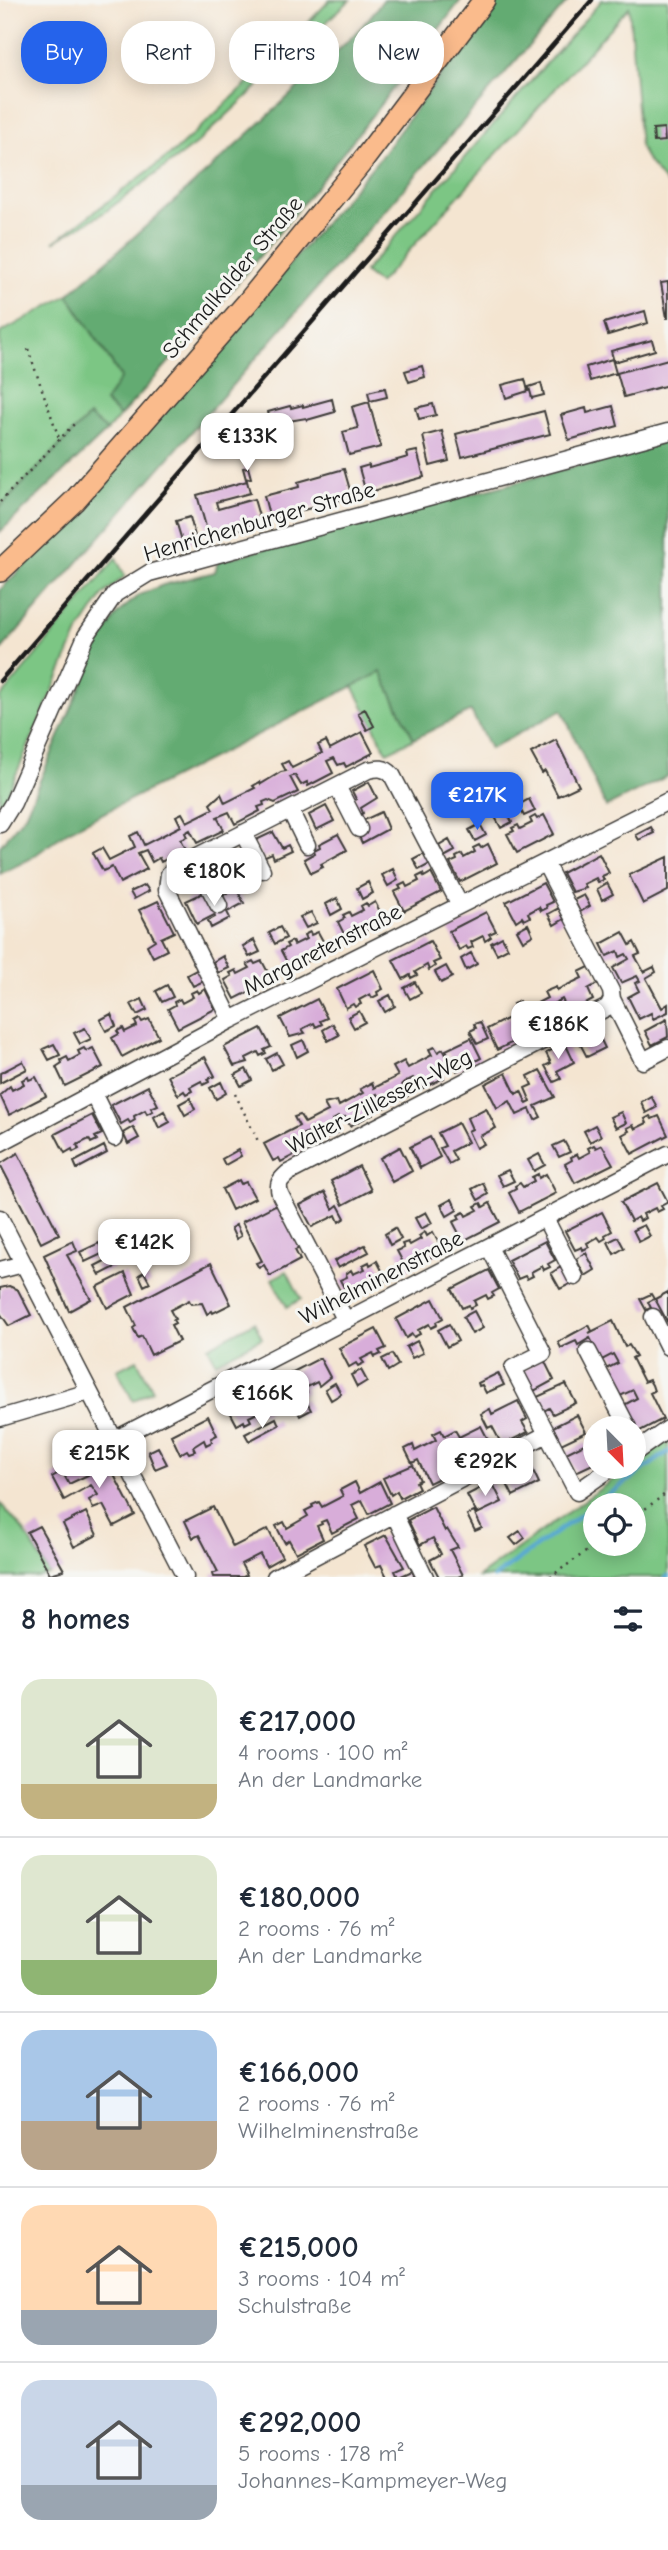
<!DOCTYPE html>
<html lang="en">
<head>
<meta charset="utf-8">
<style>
  body { margin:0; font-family:"Comic Neue",sans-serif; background:#f6f6f7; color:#1f2937; height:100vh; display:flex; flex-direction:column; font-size:26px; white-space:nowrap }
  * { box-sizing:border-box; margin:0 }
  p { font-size:23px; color:#747a83 }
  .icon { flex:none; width:38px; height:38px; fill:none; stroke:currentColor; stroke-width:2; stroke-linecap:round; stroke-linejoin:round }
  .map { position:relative; height:1577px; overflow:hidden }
  .side { display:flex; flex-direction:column; background:#fff; flex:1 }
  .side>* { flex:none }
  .banner { position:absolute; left:21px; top:21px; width:626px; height:63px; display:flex; gap:14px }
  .needle { width:46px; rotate:156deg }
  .tools { position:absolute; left:583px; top:1416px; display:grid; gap:14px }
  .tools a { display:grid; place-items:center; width:63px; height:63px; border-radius:50%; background:#fff; box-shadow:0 4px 18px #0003; font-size:35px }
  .price { position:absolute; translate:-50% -60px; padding:0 16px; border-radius:14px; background:#fff; color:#222; font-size:23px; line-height:46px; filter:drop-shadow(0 2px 4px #0008) }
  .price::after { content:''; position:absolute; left:50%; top:42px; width:21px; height:16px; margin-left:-10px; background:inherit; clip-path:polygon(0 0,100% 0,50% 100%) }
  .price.active { background:#2563eb; color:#fff }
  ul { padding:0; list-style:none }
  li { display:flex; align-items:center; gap:21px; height:175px; padding:0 21px }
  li+li { border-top:2px solid #e0e1e3 }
  li span { display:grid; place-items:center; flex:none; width:196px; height:140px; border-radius:21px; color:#555 }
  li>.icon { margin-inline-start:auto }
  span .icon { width:84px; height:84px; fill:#fffc; stroke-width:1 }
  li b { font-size:30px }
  h2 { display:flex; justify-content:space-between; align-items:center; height:84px; padding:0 21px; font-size:30px }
  .pill { padding:0 24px; border-radius:28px; background:#fff; box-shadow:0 4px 18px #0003; font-size:24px; line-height:63px }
  .pill.active { background:#2563eb; color:#fff }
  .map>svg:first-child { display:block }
  .green { fill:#7bc684; stroke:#4c7150; stroke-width:2; fill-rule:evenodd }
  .forest { fill:#64ab72; stroke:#406447; stroke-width:2 }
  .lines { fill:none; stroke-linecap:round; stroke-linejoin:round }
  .stream { stroke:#59a9d3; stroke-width:4.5 }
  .building { fill:#d8add9 }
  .minor-casing { stroke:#3c3a37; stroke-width:19 }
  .major-casing { stroke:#3c3a37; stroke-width:24 }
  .path { stroke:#3c3a37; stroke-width:2.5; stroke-dasharray:2 5; stroke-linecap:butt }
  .minor { stroke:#fff; stroke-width:16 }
  .major { stroke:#fabb8c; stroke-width:21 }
  .rail { stroke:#1c1c1c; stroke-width:4.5 }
  .labels { text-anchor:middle; stroke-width:6; stroke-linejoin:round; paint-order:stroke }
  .street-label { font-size:23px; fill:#1c1c1c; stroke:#f6f6f2 }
</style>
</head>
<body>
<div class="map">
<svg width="668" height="1577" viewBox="0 0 668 1577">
  <rect width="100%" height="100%" fill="#f6f6f2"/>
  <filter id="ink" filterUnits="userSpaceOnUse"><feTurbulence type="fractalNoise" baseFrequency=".0143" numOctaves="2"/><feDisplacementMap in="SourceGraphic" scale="14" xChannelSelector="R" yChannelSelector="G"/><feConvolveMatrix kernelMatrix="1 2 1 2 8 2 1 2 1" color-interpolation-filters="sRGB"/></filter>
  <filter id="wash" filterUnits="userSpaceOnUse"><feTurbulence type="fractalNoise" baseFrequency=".00686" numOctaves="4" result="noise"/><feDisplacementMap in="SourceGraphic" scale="28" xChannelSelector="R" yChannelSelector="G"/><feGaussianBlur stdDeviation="1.57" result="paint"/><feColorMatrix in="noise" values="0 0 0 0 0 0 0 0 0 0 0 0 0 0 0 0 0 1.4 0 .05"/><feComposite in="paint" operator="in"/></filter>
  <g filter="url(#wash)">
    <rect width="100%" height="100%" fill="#f4e5d1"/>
    <!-- green -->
    <path class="green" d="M330,0H350L196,144L105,212L54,242L175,151L261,71Z
      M602,0H668V186L649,163L640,147L629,7L379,284L364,272Z
      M68,295L121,378L105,402L120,416L107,431L89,416L0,507V333Z
      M116,558L125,576L104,594L78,633L0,811V698Z
      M381,672L414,739L387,752L353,686Z
      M287,1271L301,1299L287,1307L272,1279Z
      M254,1322L262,1338L216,1362L208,1347Z
      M137,1360L153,1390L133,1401L117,1370Z
      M668,1440V1577H478ZM595,1505H634V1544H595Z
      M0,1503L24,1531L50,1574L38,1577H0Z"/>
    <!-- forest -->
    <path class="forest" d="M383,0H461C352,143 243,284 120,416L105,402L121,377L68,295C143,229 218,164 290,95C321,65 358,36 383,0Z
      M495,0H569L0,651V590L95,493L379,159Z
      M89,416L107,431L0,532V507Z
      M668,440V776L606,807L562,710L490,749L471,711L414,739L381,672L68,831L30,859L0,874V846L25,815L101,640L118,613L139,595L163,585L215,572L218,561L536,477Z"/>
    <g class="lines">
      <!-- stream -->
      <path class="stream" d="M494,1577L668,1452
        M666,1577L668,1576"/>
    </g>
    <g id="blocks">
      <!-- building -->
      <path class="building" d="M664,128L665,141L654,142L653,129Z
        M668,282V318H667L661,283Z
        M645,311L648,323L608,335L604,323Z
        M652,340L655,350L614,362L611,351Z
        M612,359L616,373L590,381L586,367Z
        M668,359V385L624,397L617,373Z
        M422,366L425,377L409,382L405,371Z
        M525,379L528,391L506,398L502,385Z
        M541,383L544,395L532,398L529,387Z
        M385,388L387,397L370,401L368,392Z
        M332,399L335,412L307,420L306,418L271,424L268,412L290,406L291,408L303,405V407Z
        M369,402L381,447L349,455L343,432L358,428L352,407Z
        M433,404L436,415L419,419L416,408Z
        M613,406L618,426L569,440L561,415L586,408L587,413Z
        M544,411L550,434L462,457L456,434Z
        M442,431L449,461L430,466L423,436Z
        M286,437L289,448L278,451L275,439Z
        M417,451L424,477L366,493L359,468L369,465V468L408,457L407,453Z
        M248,467L251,478L246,479L243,468Z
        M344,469L352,497L270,519L264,496L299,487L298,482Z
        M247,481L250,493L216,502L218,509L254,499L261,523L209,537L197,495Z
        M190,517L196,540L183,544L176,521Z
        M365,709L374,726L367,730L358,713Z
        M362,732L373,753L346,767L344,763L338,765L334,758L327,761L333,773L308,786L307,782L301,785L295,775L290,777L298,792L275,803L268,800L263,802L264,805L258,807L260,811L235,824L229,812L217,817L224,830L197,843L190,830L185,833L187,837L180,840L185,850L161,862L159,858L152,862L146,850L138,853L147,869L120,883L112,867L103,871L93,853L102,848L109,860L135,847L130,836L138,832L144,845L181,826L176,816L182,813L187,822L213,809L210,804L221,794L225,803L255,788L253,786L260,782L261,784L281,772L286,771L282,764L288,761L292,768L322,753L318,745L326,741L330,749Z
        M556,740L579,786L558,796L545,771L542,773L531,753Z
        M369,782L377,798L361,808L363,813L356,817L349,803L356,799L352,791Z
        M529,799L535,811L524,816L518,805Z
        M326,806L334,821L316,830L309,815Z
        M506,811L512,822L501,828L495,817Z
        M381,812L388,829L362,843L357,832L360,822Z
        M544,815L554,834L517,853L507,834L514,831L512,828L518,825L520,829L532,823L530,819L535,816L537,819Z
        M480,824L486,835L475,841L469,830Z
        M651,827L654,833L639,840L636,835Z
        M273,832L282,848L288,845L291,851L274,859L272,854L263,858L254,841Z
        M338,834L347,850L321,864L323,867L311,873L304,859L315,853L314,850L320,847L319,844Z
        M449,840L455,851L444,857L439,846Z
        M488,844L497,863L460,882L450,863L457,860L456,857L462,854L464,858L475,852L473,848L479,845L481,848Z
        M424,853L430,864L419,870L413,859Z
        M599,853L609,873L602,876L604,880L598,882L596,878L584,884L586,888L572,892L562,873Z
        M226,856L235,872L242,869L245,875L228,883L225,878L216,882L208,865Z
        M668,857V891L643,904L629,875Z
        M393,869L398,880L388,886L382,875Z
        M431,873L441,892L404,911L394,892L401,889L399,886L405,883L407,887L419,881L417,877L423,874L424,877Z
        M368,882L373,893L362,899L357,888Z
        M543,883L553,902L546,905L547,908L541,911L539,907L528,913L530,917L524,920L522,917L516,921L506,902Z
        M607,883L613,894L602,900L597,889Z
        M145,885L149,891L134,899L130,892Z
        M236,888L244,903L227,912L230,918L211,928L208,921L215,917L214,915L197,924L186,901L203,893L211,908L216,905L219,897Z
        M584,895L590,906L580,912L574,900Z
        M337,898L342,909L331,915L326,904Z
        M158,901L174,932L161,938L167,950L153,957L147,945L155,940L139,910Z
        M375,902L385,921L347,940L338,922L345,918L343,915L349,912L351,916L363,910L361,906L366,903L368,906Z
        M559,908L564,919L554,925L548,914Z
        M311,912L317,923L306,928L300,917Z
        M486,912L496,931L489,934L491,937L485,941L483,936L471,942L473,947L468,949L466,946L459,950L449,931Z
        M528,924L533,935L523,941L517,930Z
        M280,927L286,938L275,944L269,933Z
        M310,932L311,935L318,932L328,950L291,970L281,951L288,947L286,944L292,941L294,945L306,939L304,935Z
        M623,932L630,945L634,942L640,954L635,956L644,972L654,967L656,972L646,978L662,1008L668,1004V1012L653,1019L651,1013L639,1019L628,997L639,991L635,983L640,981L637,976L621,983L613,968L629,959L626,954L620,957L618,951L607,956L601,944Z
        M502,937L508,948L497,954L491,943Z
        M254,940L260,952L249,957L243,946Z
        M430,941L440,960L433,963L435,966L429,970L427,965L415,972L417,975L411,978L410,975L403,979L393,960Z
        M471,953L477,964L466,970L461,959Z
        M223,956L229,968L218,973L213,962Z
        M253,961L255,964L262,961L272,980L235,999L225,980L232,976L230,973L236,970L238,974L250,968L247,964Z
        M446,966L452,977L441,983L435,972Z
        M591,966L599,983L588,989L593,1000L569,1013L562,999L551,1005L558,1019L534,1031L528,1018L516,1024L511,1012L516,1010L513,1004L519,1001L524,1010L547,998L544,992L556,987L557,990L582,978L579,972Z
        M198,969L204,981L193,986L187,975Z
        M374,970L383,989L377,992L378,995L372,998L370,994L359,1000L361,1004L355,1007L353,1004L346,1008L337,989Z
        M415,982L421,993L410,999L404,988Z
        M167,985L173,997L162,1002L156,991Z
        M205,989L215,1009L178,1028L168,1009L175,1005L174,1002L180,999L182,1003L193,997L191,993L197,990L199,993Z
        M390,995L395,1006L385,1012L379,1001Z
        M142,999L147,1010L137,1015L131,1004Z
        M317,999L327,1018L320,1021L322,1024L316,1027L314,1023L302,1029L305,1033L290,1037L280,1018Z
        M359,1011L365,1022L354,1028L348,1017Z
        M111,1014L116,1026L106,1031L100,1020Z
        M510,1017L521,1038L497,1050L487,1029Z
        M140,1019L142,1022L149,1019L159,1037L122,1057L112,1038L119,1034L117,1031L123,1028L125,1032L137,1026L135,1022Z
        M667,1019L668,1037L652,1045L645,1031Z
        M480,1022L488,1039L477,1044L470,1031L476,1028L474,1024Z
        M333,1024L339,1035L328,1041L323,1030Z
        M85,1028L91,1039L80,1044L74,1033Z
        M261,1028L271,1047L264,1050L266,1053L260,1056L258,1052L246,1058L248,1062L234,1066L224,1047Z
        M595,1028L605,1048L587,1057L577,1038Z
        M471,1038L481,1058L457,1071L446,1050Z
        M303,1040L308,1051L297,1057L292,1045Z
        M565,1043L574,1062L557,1071L561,1079L554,1082L545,1066L551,1063L546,1053Z
        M54,1044L60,1055L49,1060L43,1049Z
        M435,1047L438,1052L443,1049L449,1060L438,1066L444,1078L419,1090L413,1078L407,1081L402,1084L408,1096L385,1108L377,1094L372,1097L375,1103L369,1106L373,1114L350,1126L345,1117L340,1120L338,1117L333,1120L339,1132L315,1144L309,1132L303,1134L308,1143L302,1146L304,1150L281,1162L279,1158L273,1161L264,1144L299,1126L294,1117L300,1115L305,1123L328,1111L324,1104L337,1101L339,1106L363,1093L360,1089L372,1083L374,1088L398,1076L393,1067L404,1061L408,1068L432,1055L429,1049Z
        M84,1048L86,1051L93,1048L103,1067L65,1086L56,1067L62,1063L61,1060L67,1057L69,1061L80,1055L78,1051Z
        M277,1053L283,1064L272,1070L266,1059Z
        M205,1057L215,1076L208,1079L209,1082L203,1085L201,1081L190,1087L192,1091L186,1094L184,1091L178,1095L168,1076Z
        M23,1061L27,1069L0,1083V1073Z
        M246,1069L252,1080L241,1086L235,1075Z
        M540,1070L555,1097L535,1106L541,1117L535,1120L530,1109L517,1115L510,1101L497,1108L485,1084L506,1073L516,1094L521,1091L527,1104L531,1102L525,1088L532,1085L528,1076Z
        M28,1077L29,1080L36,1077L46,1096L9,1115L0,1095L10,1086L12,1090L24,1084L22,1080Z
        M221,1082L226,1093L216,1099L210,1088Z
        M148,1086L158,1105L151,1108L153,1111L147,1114L145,1110L134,1116L135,1120L130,1123L128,1120L121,1124L111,1105Z
        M651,1096L657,1107L646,1113L641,1102Z
        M190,1098L195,1109L185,1115L179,1104Z
        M486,1108L496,1128L480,1136L484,1144L476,1148L468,1131L472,1129L467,1118Z
        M164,1111L170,1122L159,1128L154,1117Z
        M621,1112L626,1123L616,1128L610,1117Z
        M92,1115L102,1134L95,1137L97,1140L91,1143L89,1139L77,1145L79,1149L73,1152L72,1149L65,1153L55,1134Z
        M650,1116L652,1119L659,1116L668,1135L632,1154L622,1135L629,1131L627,1128L633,1125L635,1129L647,1123L645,1119Z
        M458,1123L468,1142L451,1151L456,1160L449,1164L440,1148L445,1146L438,1133Z
        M595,1125L601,1136L590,1142L584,1131Z
        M133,1127L139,1138L128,1144L123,1133Z
        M430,1137L440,1157L420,1168L410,1147Z
        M564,1141L570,1152L559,1157L553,1146Z
        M594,1145L596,1148L602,1145L613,1164L575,1183L565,1164L572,1160L571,1157L577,1154L579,1158L590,1152L588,1148Z
        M104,1146L107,1153L77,1169L74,1162Z
        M400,1147L412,1171L392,1182L380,1158Z
        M238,1150L241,1156L225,1165L222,1159Z
        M18,1153L59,1234L41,1243L0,1164Z
        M539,1154L545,1165L534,1171L528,1160Z
        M359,1166L371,1190L343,1205L331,1181Z
        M508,1170L514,1181L503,1186L497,1175Z
        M538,1174L539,1178L546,1174L556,1193L519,1212L509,1193L516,1189L515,1186L520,1183L523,1187L534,1181L532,1177Z
        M239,1180L241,1184L246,1182L255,1198L232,1210L222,1189Z
        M483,1183L488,1194L478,1200L472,1189Z
        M658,1183L668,1202L661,1206L663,1209L657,1212L655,1208L643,1214L645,1218L640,1221L638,1217L631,1221L621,1202Z
        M325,1192L333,1209L338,1205L345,1218L339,1222L336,1215L312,1227L300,1205Z
        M452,1199L457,1210L447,1216L441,1205Z
        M481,1203L483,1207L490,1203L500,1222L463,1241L453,1222L460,1219L458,1215L464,1212L466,1216L478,1210L475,1206Z
        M277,1204L300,1248L295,1250L300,1260L270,1276L264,1265L259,1268L256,1263L262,1261L242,1222Z
        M426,1212L432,1223L421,1229L415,1218Z
        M602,1212L612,1231L605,1235L606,1238L601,1241L598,1237L587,1243L589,1247L583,1250L582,1247L575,1250L565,1231Z
        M236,1225L241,1236L236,1239L231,1228Z
        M644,1225L650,1236L639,1242L633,1230Z
        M395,1228L401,1239L390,1245L385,1234Z
        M425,1232L427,1236L433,1232L443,1251L407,1270L397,1251L404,1248L402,1244L408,1242L410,1245L421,1239L419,1236Z
        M618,1237L624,1248L614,1254L608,1242Z
        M73,1241L77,1251L67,1255L91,1299L69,1311L44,1255Z
        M545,1241L555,1260L548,1264L550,1267L544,1270L542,1266L531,1272L533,1276L527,1279L525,1276L518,1279L508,1260Z
        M99,1243L104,1253L85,1262L80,1252Z
        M365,1245L369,1252L338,1268L334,1261Z
        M122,1252L127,1261L100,1275L95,1266Z
        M586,1253L595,1270L585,1276L576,1259Z
        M377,1261L387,1280L350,1299L340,1280L347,1277L346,1274L351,1270L353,1274L365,1269L363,1265L369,1262L370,1265Z
        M211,1263L231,1304L213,1313L212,1311L207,1314L202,1303L191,1304L189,1300L170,1310L175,1319L173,1320L175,1323L171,1325L179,1341L151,1355L142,1336L138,1338L133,1328L136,1326L127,1307Z
        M561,1267L570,1284L560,1289L551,1273Z
        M489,1270L499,1289L492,1293L494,1296L488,1299L486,1295L474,1301L476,1305L470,1308L469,1305L462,1308L452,1289Z
        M144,1272L150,1283L144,1286L139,1275Z
        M125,1273L134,1294L107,1308L97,1287Z
        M9,1286L18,1290L31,1315L9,1326L0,1313V1288Z
        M668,1292V1323L655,1299Z
        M651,1294L654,1299L648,1302L651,1308L646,1310L640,1299Z
        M433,1299L443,1318L436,1322L437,1325L431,1328L429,1324L418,1330L420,1334L414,1337L412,1334L406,1338L396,1319Z
        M474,1311L483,1328L472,1334L463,1317Z
        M613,1321L625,1347L629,1345L636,1356L632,1358L644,1382L649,1380L652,1385L654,1391L650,1393L663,1419L638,1432L624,1405L637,1398L633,1390L620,1396L606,1369L618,1363L613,1354L602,1360L590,1338L578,1345L576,1341L561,1348L558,1342L589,1325L592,1331L589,1333Z
        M449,1324L458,1341L447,1347L438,1330Z
        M376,1329L386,1348L379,1351L381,1354L375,1357L373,1353L361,1359L364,1363L358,1366L356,1363L349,1367L339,1348Z
        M417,1341L423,1353L412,1358L406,1347Z
        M392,1354L398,1365L388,1371L382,1359Z
        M544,1355L547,1361L545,1362L554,1380L534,1391L523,1371Z
        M320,1358L330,1377L319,1386L317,1382L305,1388L307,1392L301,1395L300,1392L293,1396L283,1377Z
        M361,1370L367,1381L357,1387L351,1375Z
        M498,1373L504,1385L486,1393L482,1385L479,1386L478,1383Z
        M335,1383L341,1394L331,1400L325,1389Z
        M566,1384L576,1403L553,1414L549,1408L542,1412L535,1398Z
        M264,1387L274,1406L267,1409L268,1412L263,1415L261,1411L249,1417L251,1421L245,1424L244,1421L237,1425L227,1406Z
        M305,1399L311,1410L300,1416L294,1404Z
        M518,1401L527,1419L522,1422L528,1432L502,1445L492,1426L488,1428L481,1414L490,1409L492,1414Z
        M577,1415L586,1432L561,1444L553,1427Z
        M208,1416L217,1435L211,1438L212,1442L206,1445L204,1440L193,1447L195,1451L189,1453L187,1450L180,1454L171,1435Z
        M276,1418L279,1425L249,1441L245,1434Z
        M481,1426L493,1449L469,1461L463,1448L453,1453L448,1444L442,1447L454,1471L429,1483L418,1460L412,1463L405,1449L413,1445L415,1451L436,1440L433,1434L441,1430L444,1436L455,1430L459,1437Z
        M586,1443L595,1463L576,1472L566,1453Z
        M158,1447L167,1464L155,1469L148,1452Z
        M104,1456L135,1515L114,1526L103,1505L93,1509L89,1500L98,1495L91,1485L64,1500L52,1477L62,1471L69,1484L88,1475L84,1466Z
        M528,1460L539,1483L513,1496L502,1474L519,1463L520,1465Z
        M413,1465L420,1480L416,1482L419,1488L400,1498L397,1491L391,1495L383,1478Z
        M355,1482L360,1493L380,1482L390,1503L369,1514L362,1500L352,1505L359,1519L332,1533L326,1520L321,1522L322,1524L317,1526L323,1539L296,1553L289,1540L285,1543L276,1526L284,1522L287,1528L308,1516L305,1511L313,1507L312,1505L319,1502L322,1507L343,1496L340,1490Z
        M492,1482L502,1502L477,1514L467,1495Z
        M213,1507L233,1547L268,1529L282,1557L266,1566L260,1554L241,1564L247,1575L243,1577H213L212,1574L218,1572L199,1535L193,1538L185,1521Z
        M433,1507L445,1531L447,1529L458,1547L450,1550L463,1575L458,1577H439L430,1560L441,1554L433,1538L420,1545L408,1520Z
        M86,1512L97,1535L74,1547L63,1524Z
        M474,1512L482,1528L475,1531L467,1515Z
        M39,1526L64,1570L50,1574L27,1532Z
        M520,1531L525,1538L516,1545L510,1538Z
        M386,1535L404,1567L395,1571L398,1577H387L381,1565L375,1567L364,1546Z
        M412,1571L415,1577H399Z"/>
    </g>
  </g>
  <g filter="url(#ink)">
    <use href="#blocks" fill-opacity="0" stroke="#3c3a37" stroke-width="2"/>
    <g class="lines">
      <!-- minor casing -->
      <g class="minor-casing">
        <path id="minor" d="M337,786L359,829
          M290,810L307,845
          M0,824L13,803L86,636L115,594L149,573L668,432
          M243,833L262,870
          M194,859L219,906
          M612,999L643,1061L668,1048
          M231,1020L167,890L169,874L177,867L368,770C378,768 385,767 392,775L460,905
          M93,1093L115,1138
          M0,1143L231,1020L668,801
          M0,1218L185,1577
          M545,1218L575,1277
          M489,1247L543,1353L513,1368L547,1434
          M0,1270L23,1264
          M653,1317L668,1347
          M346,1321L280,1194C277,1183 280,1180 288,1173L608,1007L612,999L611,991L545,863
          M588,1351L628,1428
          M0,1418L89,1392
          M114,1440L668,1154
          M634,1453L668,1429
          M394,1514L425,1577
          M275,1577L547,1434L577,1492L614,1466"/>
      </g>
      <!-- major casing -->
      <g class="major-casing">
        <path id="major" d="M0,571L74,501L247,303L361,163L484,0"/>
      </g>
      <!-- path -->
      <path class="path" d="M28,349L60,441
        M0,502L75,423
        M235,1094L258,1141
        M634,1517L668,1492
        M550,1577L597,1544"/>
      <!-- minor -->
      <use href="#minor" class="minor"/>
      <!-- major -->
      <use href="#major" class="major"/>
      <!-- rail -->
      <path class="rail" d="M0,681L592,0"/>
    </g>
  </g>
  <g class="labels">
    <!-- street labels -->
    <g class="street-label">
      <text transform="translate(232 277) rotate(-50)" y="8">Schmalkalder Straße</text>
      <text transform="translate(259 521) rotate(-16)" y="8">Henrichenburger Straße</text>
      <text transform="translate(322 949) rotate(-27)" y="8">Margaretenstraße</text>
      <text transform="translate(379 1101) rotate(-27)" y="8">Walter-Zillessen-Weg</text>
      <text transform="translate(381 1277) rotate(-27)" y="8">Wilhelminenstraße</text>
    </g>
  </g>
</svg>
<div class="tools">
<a><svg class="needle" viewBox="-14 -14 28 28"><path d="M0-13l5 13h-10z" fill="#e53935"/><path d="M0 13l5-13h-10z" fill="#747a83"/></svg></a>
<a><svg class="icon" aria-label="locate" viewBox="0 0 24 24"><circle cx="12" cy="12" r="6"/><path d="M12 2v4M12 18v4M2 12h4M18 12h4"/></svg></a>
</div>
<b class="price" style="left:247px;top:473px">€133K</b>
<b class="price active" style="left:477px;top:832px">€217K</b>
<b class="price" style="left:214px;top:908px">€180K</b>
<b class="price" style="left:558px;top:1061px">€186K</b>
<b class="price" style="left:144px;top:1279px">€142K</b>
<b class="price" style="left:262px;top:1430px">€166K</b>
<b class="price" style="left:99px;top:1490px">€215K</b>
<b class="price" style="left:485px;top:1498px">€292K</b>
<div class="banner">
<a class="pill active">Buy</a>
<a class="pill">Rent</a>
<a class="pill">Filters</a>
<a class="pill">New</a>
</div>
</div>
<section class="side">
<h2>8 homes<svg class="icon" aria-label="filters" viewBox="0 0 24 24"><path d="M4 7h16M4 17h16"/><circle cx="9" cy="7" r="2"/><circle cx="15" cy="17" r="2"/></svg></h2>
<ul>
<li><span style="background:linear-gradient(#dfe7d0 75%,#c2b280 0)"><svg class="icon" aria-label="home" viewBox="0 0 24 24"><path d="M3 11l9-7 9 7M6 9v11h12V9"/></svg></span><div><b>€217,000</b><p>4 rooms · 100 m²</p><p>An der Landmarke</p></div></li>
<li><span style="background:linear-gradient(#dfe7d0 75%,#8fb573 0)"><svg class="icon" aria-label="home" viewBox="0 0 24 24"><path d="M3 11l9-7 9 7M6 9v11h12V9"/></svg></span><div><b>€180,000</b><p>2 rooms · 76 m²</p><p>An der Landmarke</p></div></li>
<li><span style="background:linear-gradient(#a9c7e8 65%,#b9a48a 0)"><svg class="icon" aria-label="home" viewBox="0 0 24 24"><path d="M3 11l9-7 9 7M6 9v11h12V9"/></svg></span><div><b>€166,000</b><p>2 rooms · 76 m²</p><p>Wilhelminenstraße</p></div></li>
<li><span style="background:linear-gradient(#ffd9b3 75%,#9aa5b1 0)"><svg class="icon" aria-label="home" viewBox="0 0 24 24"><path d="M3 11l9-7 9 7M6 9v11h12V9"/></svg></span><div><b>€215,000</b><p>3 rooms · 104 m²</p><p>Schulstraße</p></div></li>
<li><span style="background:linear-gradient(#c9d6e8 75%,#9aa5b1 0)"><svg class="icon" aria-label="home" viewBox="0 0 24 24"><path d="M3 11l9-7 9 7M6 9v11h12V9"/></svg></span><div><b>€292,000</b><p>5 rooms · 178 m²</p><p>Johannes-Kampmeyer-Weg</p></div></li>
</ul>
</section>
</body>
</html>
